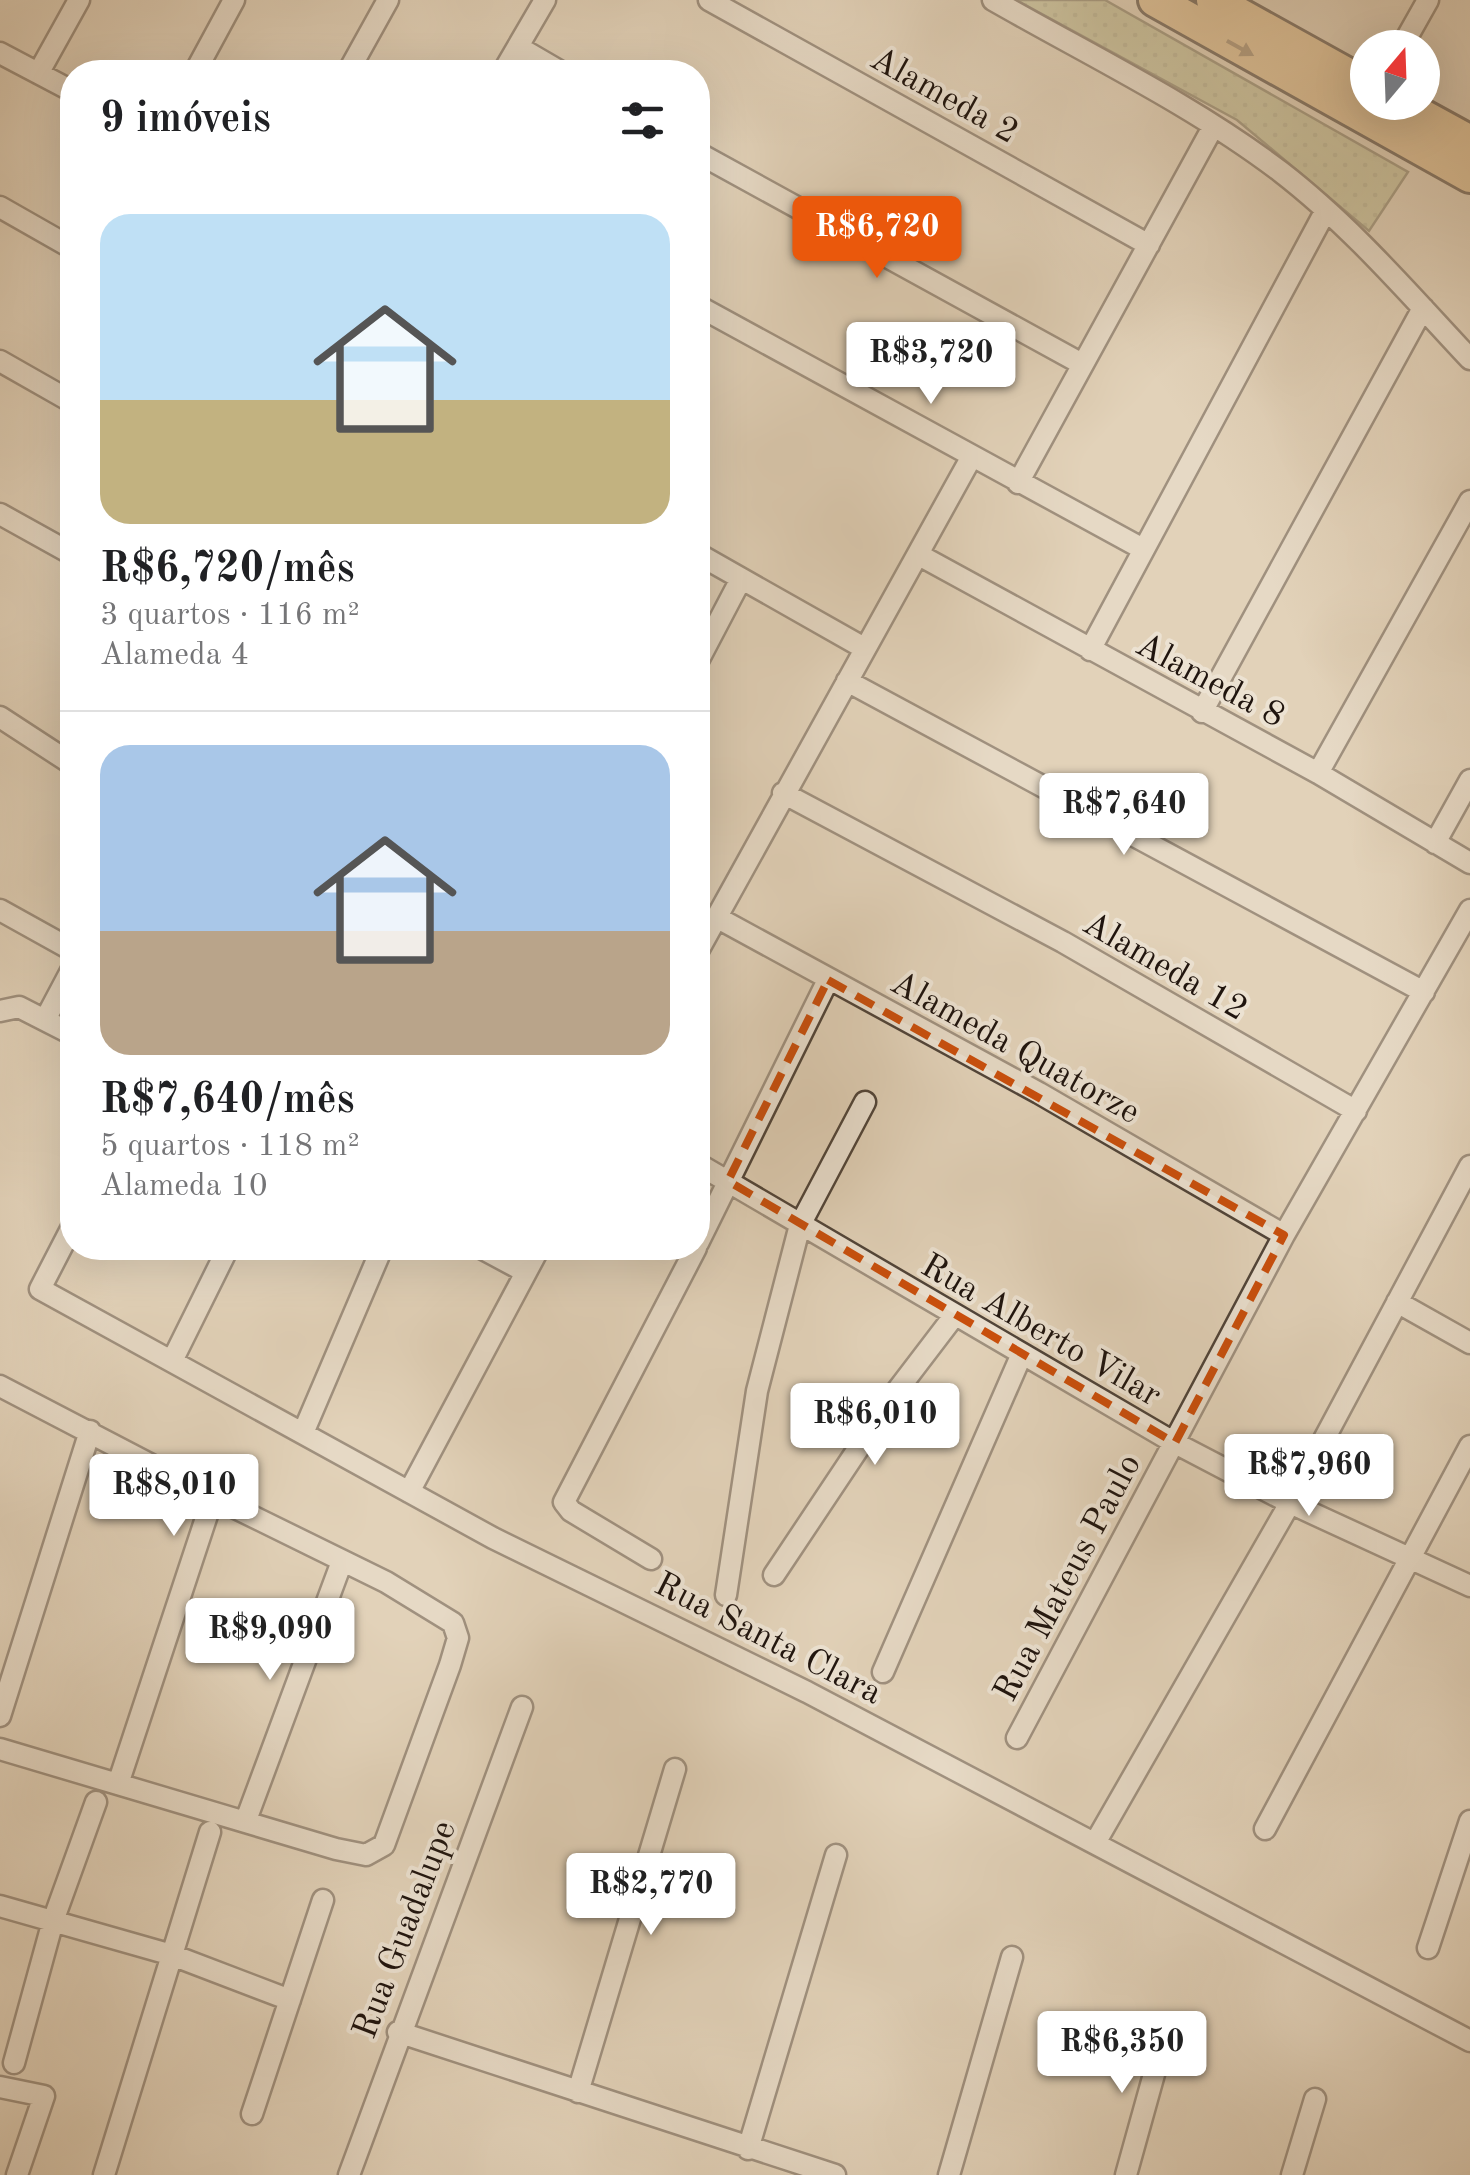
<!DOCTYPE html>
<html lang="pt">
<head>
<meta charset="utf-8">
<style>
  body { margin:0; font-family:"Old Standard TT",serif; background:#f6f6f6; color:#202124; height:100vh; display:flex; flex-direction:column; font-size:38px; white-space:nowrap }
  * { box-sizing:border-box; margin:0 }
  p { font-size:32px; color:#757577 }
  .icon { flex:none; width:55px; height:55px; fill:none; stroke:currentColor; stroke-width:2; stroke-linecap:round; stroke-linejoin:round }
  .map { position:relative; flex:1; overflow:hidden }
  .side { position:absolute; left:60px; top:60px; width:650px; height:1200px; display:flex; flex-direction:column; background:#fff; border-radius:40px; box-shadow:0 10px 40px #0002 }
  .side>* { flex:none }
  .needle { width:65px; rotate:19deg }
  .buttons { position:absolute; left:1350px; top:30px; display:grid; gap:20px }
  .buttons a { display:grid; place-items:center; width:90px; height:90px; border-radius:50%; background:#fff; box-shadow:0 10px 40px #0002; font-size:50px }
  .price { position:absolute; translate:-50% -85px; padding:0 22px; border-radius:10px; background:#fff; color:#222; font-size:32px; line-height:65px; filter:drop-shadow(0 2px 5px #0008) }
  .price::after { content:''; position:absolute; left:50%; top:60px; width:30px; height:22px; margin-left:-15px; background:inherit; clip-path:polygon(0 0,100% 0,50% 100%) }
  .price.active { background:#ea580c; color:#fff }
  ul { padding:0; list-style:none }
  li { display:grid; align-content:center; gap:20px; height:530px; padding:0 40px }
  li+li { border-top:2px solid #e0e0e0 }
  li span { display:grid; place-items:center; height:310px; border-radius:30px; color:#555 }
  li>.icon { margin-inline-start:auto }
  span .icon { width:180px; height:180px; fill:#fffc; stroke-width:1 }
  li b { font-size:42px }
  h2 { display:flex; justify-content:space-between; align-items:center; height:120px; padding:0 40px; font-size:42px }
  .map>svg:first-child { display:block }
  .park { fill:url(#park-dots); stroke:#6c674c; stroke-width:2.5 }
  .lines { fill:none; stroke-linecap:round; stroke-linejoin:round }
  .street-casing { stroke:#504439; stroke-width:25 }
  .primary-casing { stroke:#1f140e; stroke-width:38 }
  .street { stroke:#ece2d2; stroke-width:20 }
  .primary { stroke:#e1b97c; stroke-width:32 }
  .oneway { fill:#806645 }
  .marked { fill:none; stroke:#ca4f0c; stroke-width:8; stroke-dasharray:20 12; stroke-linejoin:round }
  .labels { text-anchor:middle; stroke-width:8; stroke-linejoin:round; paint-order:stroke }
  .street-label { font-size:35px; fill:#1f140e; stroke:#ece2d2 }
</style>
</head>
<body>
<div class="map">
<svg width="1470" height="2175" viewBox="0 0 1470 2175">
  <defs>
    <pattern id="park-dots" width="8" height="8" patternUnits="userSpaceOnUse" patternTransform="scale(2.5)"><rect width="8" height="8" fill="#b8ba8b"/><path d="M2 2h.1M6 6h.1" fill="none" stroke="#9e9f77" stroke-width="1.8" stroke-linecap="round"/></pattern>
  </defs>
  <rect width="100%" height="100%" fill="#e2d2b9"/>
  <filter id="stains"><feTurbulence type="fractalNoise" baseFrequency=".002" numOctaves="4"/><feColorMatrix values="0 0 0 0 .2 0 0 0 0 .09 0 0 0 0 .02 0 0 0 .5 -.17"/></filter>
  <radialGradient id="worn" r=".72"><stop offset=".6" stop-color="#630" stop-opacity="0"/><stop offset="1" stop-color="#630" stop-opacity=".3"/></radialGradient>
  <!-- park -->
  <path class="park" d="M1016,0H1105L1408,172L1369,231L1237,120Z"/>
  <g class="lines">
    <!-- street casing -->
    <g class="street-casing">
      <path id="street" d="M709,0L1149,245
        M993,0C1089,55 1193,105 1281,172C1351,226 1410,295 1470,359
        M518,47L561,72
        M1401,48L1428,0
        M0,53L72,91
        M39,72L79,0
        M195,72L234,0
        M348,72L388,0
        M503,72L545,0
        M698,153L1082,364
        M0,207L72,248
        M698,306L1143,549
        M0,361L72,402
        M1018,483L1213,127
        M0,514L72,554
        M698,554L864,648
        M919,555L1318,773L1470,863
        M1090,650L1326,210
        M698,661L741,579
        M847,681L1424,992
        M1202,712L1423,308
        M0,717L72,764
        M1318,773L1470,501
        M783,793L1063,942L1356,1111
        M1435,843L1470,780
        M0,910L72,950
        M716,917L1039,1093L1284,1235
        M698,951L971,458
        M0,1011L19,1007L72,1034
        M45,1020L72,969
        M698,1164L1175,1443L1290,1503L1470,1586
        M72,1227L40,1289L493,1538L807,1692L1470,2041
        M698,1243L828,980
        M481,1248L526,1272
        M1397,1302L1470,1343
        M172,1361L228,1248
        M0,1386L213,1497L118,1784
        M303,1433L382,1248
        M409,1492L539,1248
        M651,1559L571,1511L564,1502L696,1248
        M774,1575L896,1392L954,1316
        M726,1595L757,1391L800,1225L865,1102
        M883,1672L1021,1356
        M0,1716L90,1431
        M1017,1738L1284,1235L1470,910
        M0,1749L336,1849L366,1855L384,1845L450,1665L458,1638L453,1623L386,1582L213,1497
        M246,1820L341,1564
        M1265,1829L1470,1446
        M1095,1843L1290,1503L1470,1166
        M0,1906L172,1955L290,2000
        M1428,1948L1470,1821
        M398,2032L835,2175
        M14,2063L53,1921L96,1802
        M0,2087L44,2096L17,2175
        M578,2092L675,1769
        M252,2114L323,1900
        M748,2149L836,1855
        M104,2175L210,1832
        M349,2175L522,1707
        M949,2175L1012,1957
        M1126,2175L1166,2031
        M1292,2175L1315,2099"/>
    </g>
    <!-- primary casing -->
    <g class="primary-casing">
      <path id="primary" d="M1155,0L1470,176
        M1213,0L1368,86
        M1397,102L1470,142"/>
    </g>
    <!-- street -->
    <use href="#street" class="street"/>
    <!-- primary -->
    <use href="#primary" class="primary"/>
  </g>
  <!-- one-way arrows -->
  <defs><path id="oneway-solid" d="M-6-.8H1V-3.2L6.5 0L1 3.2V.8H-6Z" transform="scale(2.5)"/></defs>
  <use class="oneway" href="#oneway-solid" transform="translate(1240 48) rotate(29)"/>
  <!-- marked area -->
  <path d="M0 0H1470V2175H0ZM828,980L1284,1235L1175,1443L728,1181Z" fill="#e2d2b9" fill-opacity=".55" fill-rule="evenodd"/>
  <path class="marked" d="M828,980L1284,1235L1175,1443L728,1181Z"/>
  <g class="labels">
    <!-- street labels -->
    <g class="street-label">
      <text transform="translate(945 94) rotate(29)" y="12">Alameda 2</text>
      <text transform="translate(1211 679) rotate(28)" y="12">Alameda 8</text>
      <text transform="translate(1166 965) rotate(30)" y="12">Alameda 12</text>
      <text transform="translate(1016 1046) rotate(29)" y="12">Alameda Quatorze</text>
      <text transform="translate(1042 1329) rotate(30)" y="12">Rua Alberto Vilar</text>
      <text transform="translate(1066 1577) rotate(-62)" y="12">Rua Mateus Paulo</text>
      <text transform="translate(769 1637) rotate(27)" y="12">Rua Santa Clara</text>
      <text transform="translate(403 1929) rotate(-69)" y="12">Rua Guadalupe</text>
    </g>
  </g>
  <rect width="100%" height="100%" filter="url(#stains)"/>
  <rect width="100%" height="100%" fill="url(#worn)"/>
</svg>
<div class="buttons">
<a><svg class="needle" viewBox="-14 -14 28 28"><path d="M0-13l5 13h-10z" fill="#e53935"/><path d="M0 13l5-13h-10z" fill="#757577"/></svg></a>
</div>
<b class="price active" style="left:877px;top:281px">R$6,720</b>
<b class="price" style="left:931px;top:407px">R$3,720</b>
<b class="price" style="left:1124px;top:858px">R$7,640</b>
<b class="price" style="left:875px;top:1468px">R$6,010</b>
<b class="price" style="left:1309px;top:1519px">R$7,960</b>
<b class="price" style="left:174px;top:1539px">R$8,010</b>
<b class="price" style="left:270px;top:1683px">R$9,090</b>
<b class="price" style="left:651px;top:1938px">R$2,770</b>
<b class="price" style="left:1122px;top:2096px">R$6,350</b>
<section class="side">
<h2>9 imóveis<svg class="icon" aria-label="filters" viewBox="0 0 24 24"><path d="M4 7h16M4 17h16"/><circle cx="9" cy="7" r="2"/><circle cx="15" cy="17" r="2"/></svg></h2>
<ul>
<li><span style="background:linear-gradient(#bfe0f5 60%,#c2b280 0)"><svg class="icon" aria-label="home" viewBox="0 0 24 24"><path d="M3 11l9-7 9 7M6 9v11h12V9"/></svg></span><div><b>R$6,720/mês</b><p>3 quartos · 116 m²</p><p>Alameda 4</p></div></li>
<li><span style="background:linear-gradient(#a9c7e8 60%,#b9a48a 0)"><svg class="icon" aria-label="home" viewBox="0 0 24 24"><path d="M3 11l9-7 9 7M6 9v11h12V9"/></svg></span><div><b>R$7,640/mês</b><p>5 quartos · 118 m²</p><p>Alameda 10</p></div></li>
</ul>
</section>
</div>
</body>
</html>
